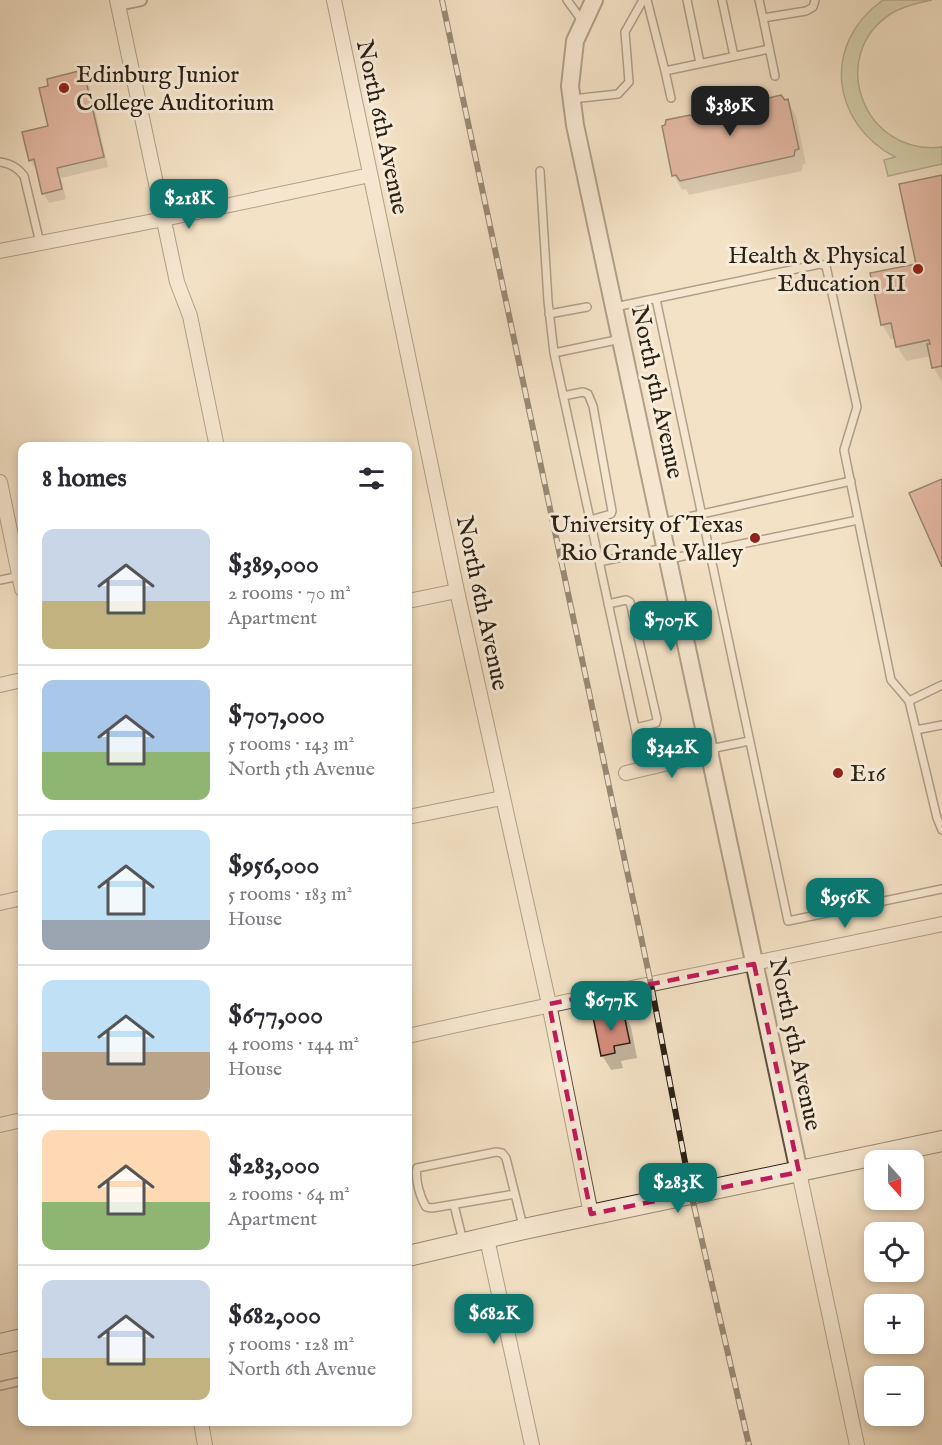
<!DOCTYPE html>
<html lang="en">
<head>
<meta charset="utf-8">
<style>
  body { margin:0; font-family:"IM FELL English",serif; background:#f2f2f3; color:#2b2b33; height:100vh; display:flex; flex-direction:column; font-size:22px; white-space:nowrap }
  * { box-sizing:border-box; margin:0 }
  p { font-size:20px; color:#7c7c81 }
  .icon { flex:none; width:33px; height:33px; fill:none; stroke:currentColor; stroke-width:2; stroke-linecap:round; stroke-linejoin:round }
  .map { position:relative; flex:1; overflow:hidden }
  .details { position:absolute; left:18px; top:442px; width:394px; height:984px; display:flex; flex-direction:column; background:#fff; border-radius:12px; box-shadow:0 3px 9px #0003 }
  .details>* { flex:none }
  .needle { width:39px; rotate:159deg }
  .buttons { position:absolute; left:864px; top:1150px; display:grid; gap:12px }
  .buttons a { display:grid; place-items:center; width:60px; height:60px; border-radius:12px; background:#fff; box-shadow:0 3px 9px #0003; font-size:30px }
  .price { position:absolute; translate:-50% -51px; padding:0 14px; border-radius:12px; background:#0f766e; color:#fff; font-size:20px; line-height:39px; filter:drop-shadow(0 2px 3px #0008) }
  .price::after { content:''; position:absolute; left:50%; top:36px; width:18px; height:14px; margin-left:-9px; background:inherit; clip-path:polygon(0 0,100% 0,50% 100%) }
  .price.active { background:#222; color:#fff }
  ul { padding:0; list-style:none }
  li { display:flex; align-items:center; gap:18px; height:150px; padding:0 24px }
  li+li { border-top:2px solid #e1e1e2 }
  li span { display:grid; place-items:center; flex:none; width:168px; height:120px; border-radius:12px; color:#555 }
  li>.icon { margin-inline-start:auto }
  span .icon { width:72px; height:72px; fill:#fffc; stroke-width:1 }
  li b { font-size:26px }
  h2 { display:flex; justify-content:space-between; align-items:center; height:72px; padding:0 24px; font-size:26px }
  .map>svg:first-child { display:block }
  .green { fill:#b8c498; stroke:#717256; stroke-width:1.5 }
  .shadow { fill:#0003 }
  .building { fill:#d48d7e; stroke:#2a2115; stroke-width:1.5 }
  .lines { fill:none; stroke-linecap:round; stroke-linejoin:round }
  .service-casing { stroke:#5c5141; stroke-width:10 }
  .pedestrian-casing { stroke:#5c5141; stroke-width:14 }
  .minor-casing { stroke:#5c5141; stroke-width:16 }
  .tertiary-casing { stroke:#5c5141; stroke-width:20 }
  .secondary-casing { stroke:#2a2115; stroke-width:22 }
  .service { stroke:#f8ecda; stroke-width:7 }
  .pedestrian { stroke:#f8ecda; stroke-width:10 }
  .minor { stroke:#f8ecda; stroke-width:14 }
  .tertiary { stroke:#f8ecda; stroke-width:16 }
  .secondary { stroke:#f8ecda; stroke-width:20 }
  .rail-casing { stroke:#2a2115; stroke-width:6 }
  .rail { stroke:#f8ecda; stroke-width:4; stroke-dasharray:11; stroke-linecap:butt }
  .marked { fill:none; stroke:#c2185b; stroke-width:4.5; stroke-dasharray:12 8; stroke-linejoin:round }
  .poi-dot { fill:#8f2418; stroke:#f8ecda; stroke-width:2 }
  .labels { text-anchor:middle; stroke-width:6; stroke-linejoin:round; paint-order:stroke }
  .poi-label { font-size:24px; fill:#2a2115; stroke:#f8ecda; text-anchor:start }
  .street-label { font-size:24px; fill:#2a2115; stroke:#f8ecda }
</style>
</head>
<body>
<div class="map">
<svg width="942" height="1445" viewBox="0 0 942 1445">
  <rect width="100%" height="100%" fill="#f4e2c6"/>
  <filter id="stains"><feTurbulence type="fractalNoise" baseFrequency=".00333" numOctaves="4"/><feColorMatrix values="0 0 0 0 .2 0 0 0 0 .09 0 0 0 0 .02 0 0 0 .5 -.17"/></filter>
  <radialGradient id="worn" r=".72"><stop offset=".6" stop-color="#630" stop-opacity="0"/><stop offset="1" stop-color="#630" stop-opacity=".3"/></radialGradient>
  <!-- green -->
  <path class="green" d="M883,0H932C918,3 904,6 892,13C825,55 864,157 942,147V164L888,176L884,160L895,157C831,123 821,44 883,0Z"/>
  <!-- shadow -->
  <path class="shadow" d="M78,73L81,79H84L90,88L108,167L61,178L66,199L49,203L43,193L38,169L36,170L30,160L49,128L50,87Z
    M752,98L756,105L787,101L796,116L806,164H803L802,171L689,195L686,189L682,190L674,175L693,118Z
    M942,177V382L934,368L931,356L906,361L897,346L896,339H891L882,325L918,265Z
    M623,1012L631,1027L637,1058L621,1061L623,1068L611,1070L602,1055Z"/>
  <!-- building -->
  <path class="building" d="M79,71L80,78L85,77L104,157L57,168L62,189L42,194L34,159L29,161L22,132L48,126L39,88L48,86L47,79Z
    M781,95L785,100L788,99L799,149L795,150L794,156L680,181L676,175L672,176L662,126L665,125L666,120L690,115L693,117L698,116L697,108L753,96L755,104L759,103L760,100Z
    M942,175V366L932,368L927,344H930L929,340L896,347L891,323L881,325L870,273L916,264L899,184Z
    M942,479V567L909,493Z
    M623,1010L630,1043L614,1046L615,1053L601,1056L593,1017Z"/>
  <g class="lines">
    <!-- service casing -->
    <g class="service-casing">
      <path id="service" d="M567,0L583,22
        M647,0L665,71L769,49
        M687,0L700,63
        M722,0L734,56
        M759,0L763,18L806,11L813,7L815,0
        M763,18L775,76
        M665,71L671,98
        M572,99L618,94L629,82L625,32L643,0
        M0,162C11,164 17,167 24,176L40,243
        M540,171L548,301L554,353
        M656,299L788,921L942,889
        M615,307L820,264L826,266L857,407L844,450L891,680L909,701L937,818L942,830
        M549,314L587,307
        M621,339L554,353L644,769
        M563,396L583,392L588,394L593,406L612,511L611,514L590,520
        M661,523L851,481
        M669,559L858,520
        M599,562L664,548
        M0,580L20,576
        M608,604L626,600L630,602L657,719L656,723L635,728
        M909,701L942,685
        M916,730L942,725
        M710,749L749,741
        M515,1194L506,1158L502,1153L496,1152L417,1168C415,1180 420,1197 426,1207L432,1208L515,1194L523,1226
        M454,1205L463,1241
        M0,1386L22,1381"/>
    </g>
    <!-- pedestrian casing -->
    <g class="pedestrian-casing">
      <path id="pedestrian" d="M118,5L141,0"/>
    </g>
    <!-- minor casing -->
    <g class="minor-casing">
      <path id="minor" d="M117,0L177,282L190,316L217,447
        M334,0L457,591L549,1004L591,1214
        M0,251L164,219L370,175
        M0,482L22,589
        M408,601L457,591
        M0,685L22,680
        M626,773L711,753
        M408,817L502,798
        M0,903L22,898
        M408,1036C585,996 764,962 942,924
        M0,1125L22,1120
        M799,1172L857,1445
        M487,1239L532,1445
        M201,1422L205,1445"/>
    </g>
    <!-- tertiary casing -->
    <g class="tertiary-casing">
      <path id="tertiary" d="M594,0L575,41L570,86L575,125L799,1172"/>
    </g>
    <!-- secondary casing -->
    <g class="secondary-casing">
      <path id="secondary" d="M408,1256L524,1229L942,1141
        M0,1344L22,1339"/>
    </g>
    <!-- service -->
    <use href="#service" class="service"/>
    <!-- pedestrian -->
    <use href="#pedestrian" class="pedestrian"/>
    <!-- minor -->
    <use href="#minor" class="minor"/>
    <!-- tertiary -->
    <use href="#tertiary" class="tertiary"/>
    <!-- secondary -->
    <use href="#secondary" class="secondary"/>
    <!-- rail casing -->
    <g class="rail-casing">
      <path id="rail" d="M442,0L651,984L691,1193L749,1445"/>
    </g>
    <!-- rail -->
    <use href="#rail" class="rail"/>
  </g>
  <!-- marked area -->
  <path d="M0 0H942V1445H0ZM754,964L799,1172L591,1214L549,1004Z" fill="#f4e2c6" fill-opacity=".55" fill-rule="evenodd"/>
  <path class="marked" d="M754,964L799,1172L591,1214L549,1004Z"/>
  <!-- markers -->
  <g class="poi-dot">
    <circle cx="64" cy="88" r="6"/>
    <circle cx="918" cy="269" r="6"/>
    <circle cx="755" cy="538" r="6"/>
    <circle cx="838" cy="773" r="6"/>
  </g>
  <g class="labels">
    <!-- poi labels -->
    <g class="poi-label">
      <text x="76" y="82">Edinburg Junior<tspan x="76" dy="28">College Auditorium</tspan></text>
      <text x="906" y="263" text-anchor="end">Health &amp; Physical<tspan x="906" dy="28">Education II</tspan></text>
      <text x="743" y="532" text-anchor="end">University of Texas<tspan x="743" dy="28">Rio Grande Valley</tspan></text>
      <text x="850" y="781">E16</text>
    </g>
    <!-- street labels -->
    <g class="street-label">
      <text transform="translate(383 127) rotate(78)" y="8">North 6th Avenue</text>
      <text transform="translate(658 392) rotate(78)" y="8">North 5th Avenue</text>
      <text transform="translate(483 603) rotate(78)" y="8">North 6th Avenue</text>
      <text transform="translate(796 1044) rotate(78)" y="8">North 5th Avenue</text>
    </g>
  </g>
  <rect width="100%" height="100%" filter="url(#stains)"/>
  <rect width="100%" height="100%" fill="url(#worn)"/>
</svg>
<div class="buttons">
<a><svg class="needle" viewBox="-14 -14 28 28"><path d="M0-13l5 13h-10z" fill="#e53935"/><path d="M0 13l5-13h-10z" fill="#7c7c81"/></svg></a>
<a><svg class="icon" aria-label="locate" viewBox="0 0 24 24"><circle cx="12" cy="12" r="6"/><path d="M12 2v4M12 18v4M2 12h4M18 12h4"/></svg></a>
<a>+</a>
<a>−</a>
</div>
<b class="price active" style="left:730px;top:137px">$389K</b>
<b class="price" style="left:189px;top:230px">$218K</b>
<b class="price" style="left:671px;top:652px">$707K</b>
<b class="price" style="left:672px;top:779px">$342K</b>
<b class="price" style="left:845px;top:929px">$956K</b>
<b class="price" style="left:611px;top:1032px">$677K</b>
<b class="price" style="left:678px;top:1214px">$283K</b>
<b class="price" style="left:494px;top:1345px">$682K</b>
<section class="details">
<h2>8 homes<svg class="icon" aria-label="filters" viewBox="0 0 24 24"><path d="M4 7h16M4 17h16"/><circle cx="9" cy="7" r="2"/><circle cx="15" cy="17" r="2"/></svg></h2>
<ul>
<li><span style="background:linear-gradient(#c9d6e8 60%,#c2b280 0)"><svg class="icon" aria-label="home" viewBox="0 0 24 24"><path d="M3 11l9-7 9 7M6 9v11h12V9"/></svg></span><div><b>$389,000</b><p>2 rooms · 70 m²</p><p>Apartment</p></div></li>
<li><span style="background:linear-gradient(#a9c7e8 60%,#8fb573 0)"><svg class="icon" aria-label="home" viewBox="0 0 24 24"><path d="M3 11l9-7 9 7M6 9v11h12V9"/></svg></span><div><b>$707,000</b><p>5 rooms · 143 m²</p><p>North 5th Avenue</p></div></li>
<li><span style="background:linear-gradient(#bfe0f5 75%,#9aa5b1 0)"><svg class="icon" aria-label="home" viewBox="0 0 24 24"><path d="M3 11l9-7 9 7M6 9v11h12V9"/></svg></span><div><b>$956,000</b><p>5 rooms · 183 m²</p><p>House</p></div></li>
<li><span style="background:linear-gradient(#bfe0f5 60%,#b9a48a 0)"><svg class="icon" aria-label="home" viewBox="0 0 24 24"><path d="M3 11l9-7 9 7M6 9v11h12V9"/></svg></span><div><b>$677,000</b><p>4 rooms · 144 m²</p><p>House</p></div></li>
<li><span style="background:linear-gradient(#ffd9b3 60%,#8fb573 0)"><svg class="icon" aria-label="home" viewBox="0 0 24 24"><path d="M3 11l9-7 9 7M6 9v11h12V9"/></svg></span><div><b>$283,000</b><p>2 rooms · 64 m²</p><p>Apartment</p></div></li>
<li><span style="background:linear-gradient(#c9d6e8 65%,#c2b280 0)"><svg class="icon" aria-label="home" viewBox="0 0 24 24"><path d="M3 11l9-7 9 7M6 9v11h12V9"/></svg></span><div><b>$682,000</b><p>5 rooms · 128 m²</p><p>North 6th Avenue</p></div></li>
</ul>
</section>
</div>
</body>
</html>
